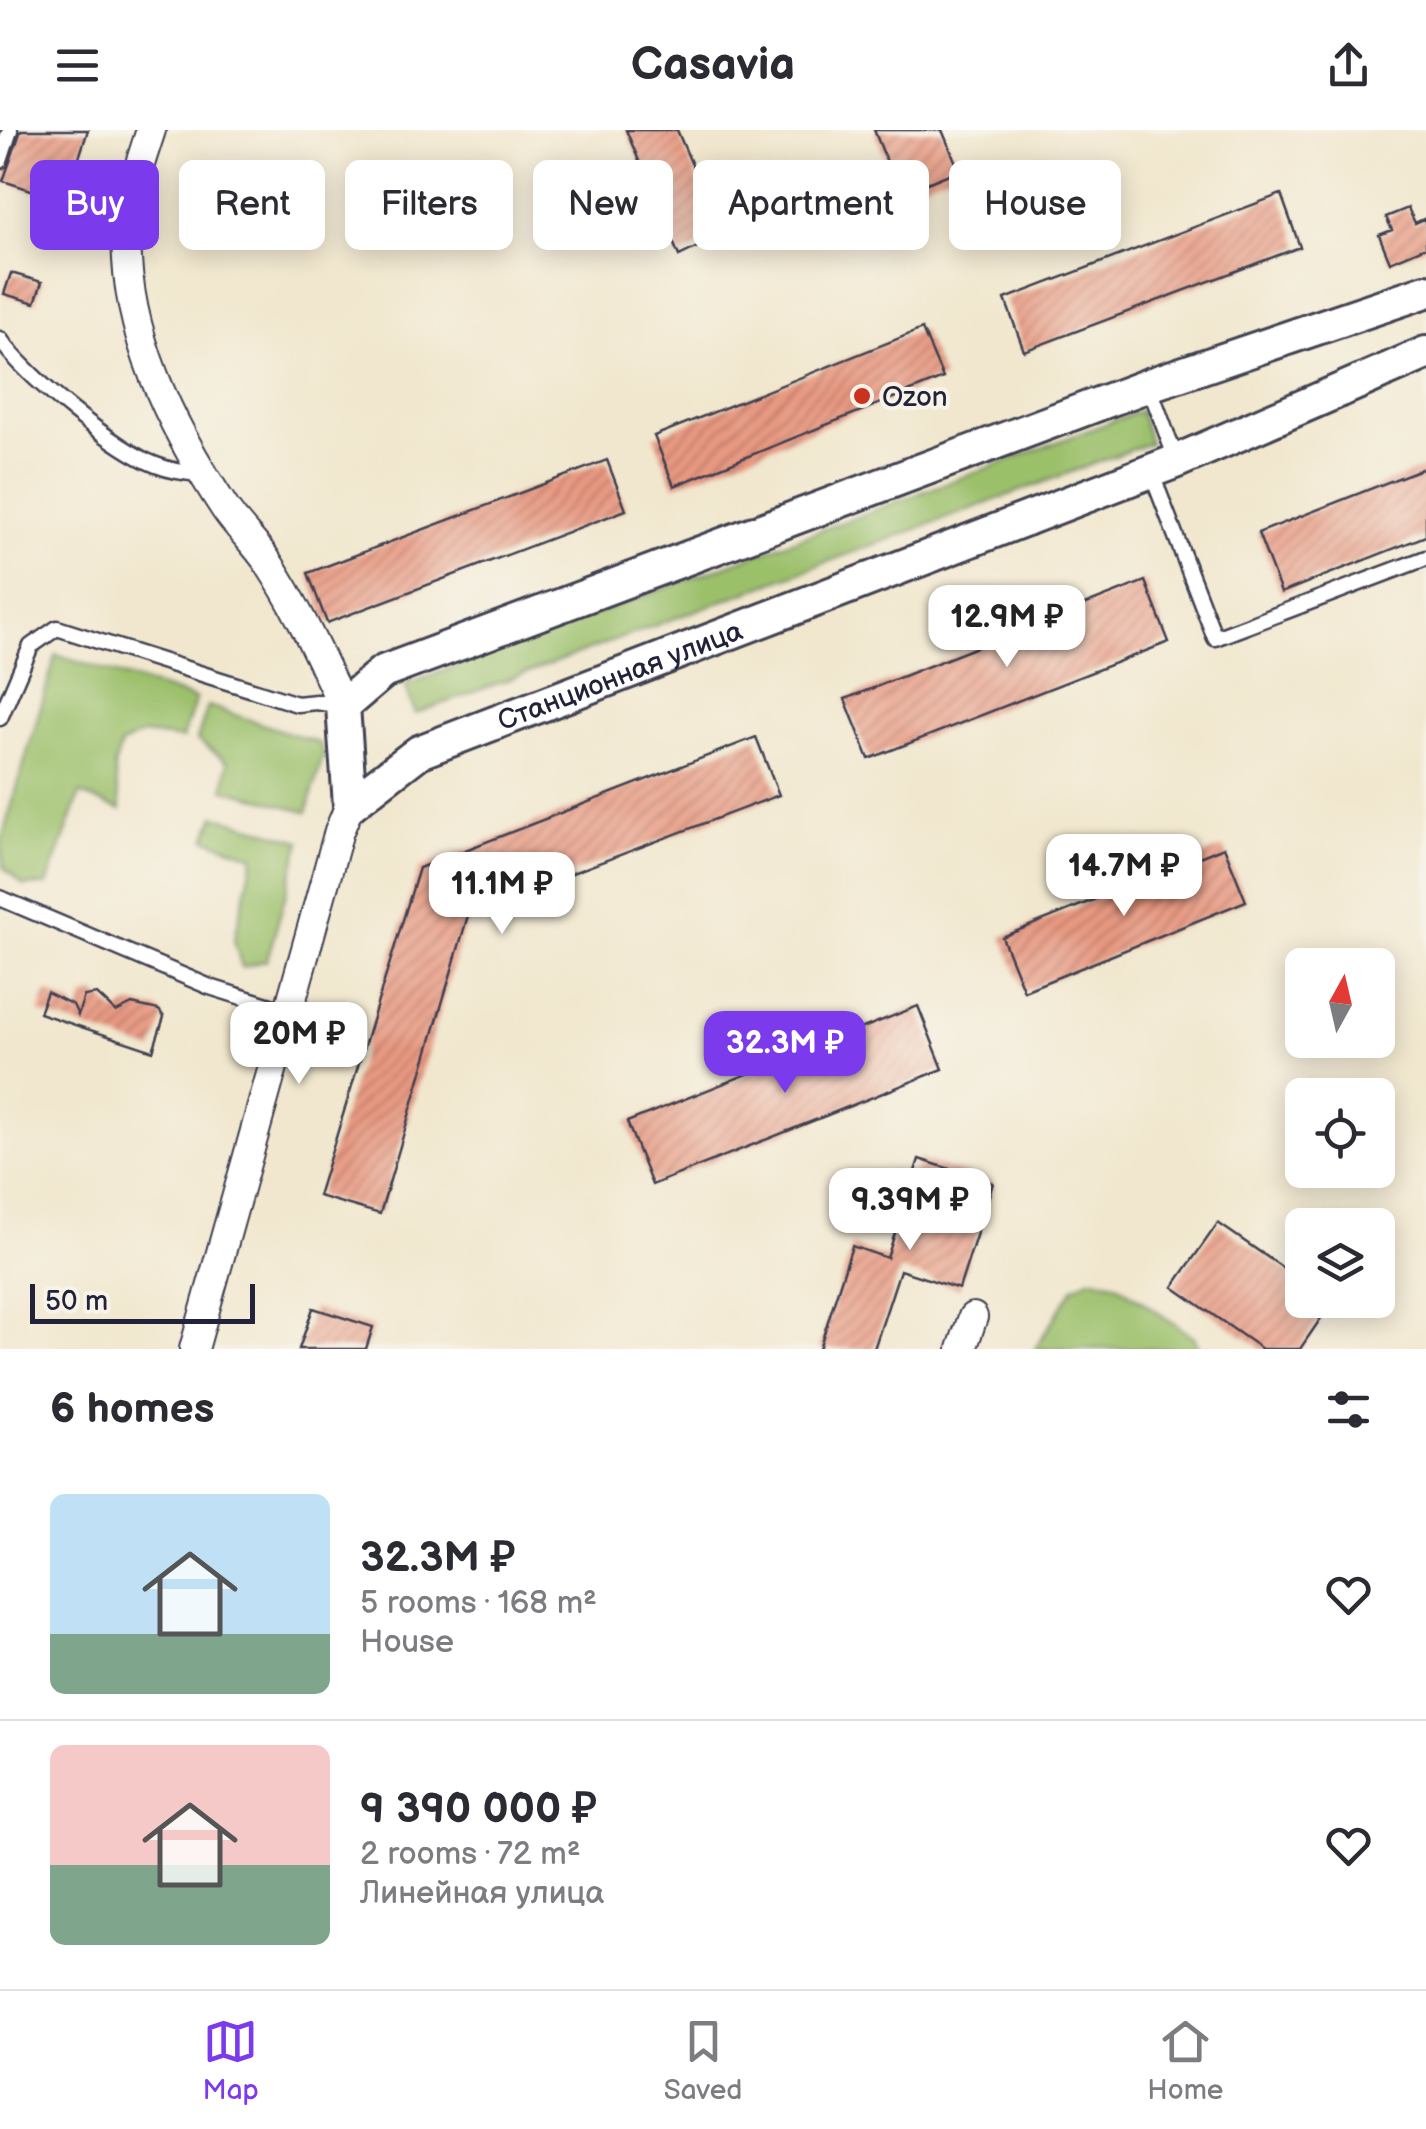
<!DOCTYPE html>
<html lang="en">
<head>
<meta charset="utf-8">
<style>
  body { margin:0; font-family:"Balsamiq Sans",sans-serif; background:#f2f2f3; color:#2b2b33; height:100vh; display:flex; flex-direction:column; font-size:38px; white-space:nowrap }
  * { box-sizing:border-box; margin:0 }
  p { font-size:32px; color:#7c7c81 }
  .icon { flex:none; width:55px; height:55px; fill:none; stroke:currentColor; stroke-width:2; stroke-linecap:round; stroke-linejoin:round }
  .map { position:relative; height:1219px; overflow:hidden }
  .details { display:flex; flex-direction:column; background:#fff; flex:1 }
  .details>* { flex:none }
  .hud { position:absolute; left:30px; top:30px; width:1368px; height:90px; display:flex; gap:20px }
  .needle { width:65px; rotate:8deg }
  .fabs { position:absolute; left:1285px; top:818px; display:grid; gap:20px }
  .fabs a { display:grid; place-items:center; width:110px; height:110px; border-radius:15px; background:#fff; box-shadow:0 5px 25px #0003; font-size:50px }
  .scale { position:absolute; left:30px; bottom:25px; width:225px; box-sizing:border-box; padding-left:10px; border:5px solid #22223b; border-top:0; font-size:28px; line-height:35px; white-space:nowrap; color:#22223b; -webkit-text-stroke:8px #f7f3e8; paint-order:stroke }
  .price { position:absolute; translate:-50% -85px; padding:0 22px; border-radius:20px; background:#fff; color:#222; font-size:32px; line-height:65px; filter:drop-shadow(0 2px 5px #0008) }
  .price::after { content:''; position:absolute; left:50%; top:60px; width:30px; height:22px; margin-left:-15px; background:inherit; clip-path:polygon(0 0,100% 0,50% 100%) }
  .price.on { background:#7c3aed; color:#fff }
  ul { padding:0; list-style:none }
  li { display:flex; align-items:center; gap:30px; height:250px; padding:0 50px }
  li+li { border-top:2px solid #e1e1e2 }
  li span { display:grid; place-items:center; flex:none; width:280px; height:200px; border-radius:15px; color:#555 }
  li>.icon { margin-inline-start:auto }
  span .icon { width:120px; height:120px; fill:#fffc; stroke-width:1 }
  li b { font-size:42px }
  h2 { display:flex; justify-content:space-between; align-items:center; height:120px; padding:0 50px; font-size:42px }
  .chip { padding:0 35px; border-radius:15px; background:#fff; box-shadow:0 5px 25px #0003; font-size:35px; line-height:90px }
  .chip.on { background:#7c3aed; color:#fff }
  header { display:flex; justify-content:space-between; align-items:center; height:130px; padding:0 50px; background:#fff; font-size:45px; font-weight:700 }
  .menu { display:flex; justify-content:space-around; align-items:center; height:140px; border-top:2px solid #e1e1e2; background:#fff; font-size:28px; color:#7c7c81 }
  .menu a { display:grid; justify-items:center; gap:5px }
  .menu .on { color:#7c3aed }
  .map>svg:first-child { display:block }
  .green { fill:#9bc06b; stroke:#5e7153; stroke-width:2.5 }
  .building { fill:url(#building-hatch) }
  .lines { fill:none; stroke-linecap:round; stroke-linejoin:round }
  .service-casing { stroke:#414051; stroke-width:19 }
  .minor-casing { stroke:#414051; stroke-width:32 }
  .tertiary-casing { stroke:#414051; stroke-width:38 }
  .service { stroke:#fff; stroke-width:14 }
  .minor { stroke:#fff; stroke-width:28 }
  .tertiary { stroke:#fff; stroke-width:32 }
  .poi-dot { fill:#c8321e; stroke:#f7f3e8; stroke-width:4 }
  .labels { text-anchor:middle; stroke-width:8; stroke-linejoin:round; paint-order:stroke }
  .poi-label { font-size:28px; fill:#22223b; stroke:#f7f3e8; text-anchor:start }
  .street-label { font-size:28px; fill:#22223b; stroke:#f7f3e8 }
</style>
</head>
<body>
<header><svg class="icon" aria-label="menu" viewBox="0 0 24 24"><path d="M4 6h16M4 12h16M4 18h16"/></svg>Casavia<svg class="icon" aria-label="share" viewBox="0 0 24 24"><path d="M12 15V3M7 8l5-5 5 5M5 13v7h14v-7"/></svg></header>
<div class="map">
<svg width="1426" height="1219" viewBox="0 0 1426 1219">
  <defs>
    <pattern id="building-hatch" width="6" height="6" patternUnits="userSpaceOnUse" patternTransform="scale(2.5)"><rect width="6" height="6" fill="#e89981"/><path d="M-1 1l2-2M0 6l6-6M5 7l2-2" fill="none" stroke="#bc7c6b"/></pattern>
  </defs>
  <rect width="100%" height="100%" fill="#f7f3e8"/>
  <filter id="ink" filterUnits="userSpaceOnUse"><feTurbulence type="fractalNoise" baseFrequency=".01" numOctaves="2"/><feDisplacementMap in="SourceGraphic" scale="20" xChannelSelector="R" yChannelSelector="G"/><feConvolveMatrix kernelMatrix="1 2 1 2 8 2 1 2 1" color-interpolation-filters="sRGB"/></filter>
  <filter id="wash" filterUnits="userSpaceOnUse"><feTurbulence type="fractalNoise" baseFrequency=".0048" numOctaves="4" result="noise"/><feDisplacementMap in="SourceGraphic" scale="40" xChannelSelector="R" yChannelSelector="G"/><feGaussianBlur stdDeviation="2.25" result="paint"/><feColorMatrix in="noise" values="0 0 0 0 0 0 0 0 0 0 0 0 0 0 0 0 0 1.4 0 .05"/><feComposite in="paint" operator="in"/></filter>
  <g filter="url(#wash)">
    <rect width="100%" height="100%" fill="#f1e7ce"/>
    <!-- green -->
    <path class="green" d="M1140,281L1150,313L415,584L405,555Z
      M56,525L196,569L182,609L142,604L121,615L114,637L121,680L80,664L47,755L24,756L4,738L1,712Z
      M208,576L319,613L324,622L307,682L224,659L228,632L197,610Z
      M215,686L301,711L267,830L242,838L234,810L254,726L206,709Z
      M1091,1148L1115,1153L1195,1208L1198,1219H1035L1073,1158Z"/>
    <g id="blocks">
      <!-- building -->
      <path class="building" d="M21,0H88L65,71L3,51Z
        M626,0H677L722,105L679,126Z
        M874,0H942L959,40L900,64Z
        M1281,64L1300,117L1024,221L1005,169Z
        M1408,78L1415,93L1426,88V117L1390,132L1379,105L1392,100L1386,87Z
        M11,143L42,152L35,173L4,164Z
        M922,199L943,248L674,356L654,306Z
        M607,330L626,380L327,493L308,443Z
        M1426,337V406L1281,463L1258,403Z
        M1145,451L1169,512L869,629L845,569Z
        M756,607L779,665L469,782L380,1084L318,1066L419,738Z
        M1224,717L1246,771L1024,861L1002,807Z
        M47,862L73,875L78,885L84,866L97,864L116,882L132,874L159,880L164,887L153,921L39,883Z
        M918,876L943,939L652,1055L627,992Z
        M919,1029L993,1053L959,1159L900,1140L874,1219H819L852,1116L887,1128Z
        M1218,1093L1302,1151V1170L1332,1172L1300,1219H1262L1173,1157Z
        M313,1178L373,1197L366,1219H299Z"/>
    </g>
  </g>
  <g filter="url(#ink)">
    <use href="#blocks" fill-opacity="0" stroke="#414051" stroke-width="2.5"/>
    <g class="lines">
      <!-- service casing -->
      <g class="service-casing">
        <path id="service" d="M0,31L10,0
          M0,209C24,245 116,320 156,335C171,341 186,343 202,344
          M1149,256L1176,329
          M1151,342L1215,508L1426,428
          M0,588L31,516L57,498L297,574L316,572L343,576
          M0,768L210,857L290,882"/>
      </g>
      <!-- minor casing -->
      <g class="minor-casing">
        <path id="minor" d="M151,0C141,31 129,64 127,96C121,198 171,297 226,380C239,399 257,415 269,434C298,478 320,528 343,576
          M194,1219L339,701L350,675
          M962,1219L973,1187"/>
      </g>
      <!-- tertiary casing -->
      <g class="tertiary-casing">
        <g id="tertiary">
          <path d="M350,675L343,576L383,542L1149,255L1426,161"/>
          <path id="s1" d="M350,675L419,622L1177,331L1426,223"/>
        </g>
      </g>
      <!-- service -->
      <use href="#service" class="service"/>
      <!-- minor -->
      <use href="#minor" class="minor"/>
      <!-- tertiary -->
      <use href="#tertiary" class="tertiary"/>
    </g>
  </g>
  <!-- markers -->
  <circle class="poi-dot" cx="862" cy="266" r="10"/>
  <g class="labels">
    <!-- poi labels -->
    <g class="poi-label">
      <text x="882" y="276">Ozon</text>
    </g>
    <!-- street labels -->
    <g class="street-label">
      <text dy="10" stroke="none"><textPath href="#s1" startOffset="302">Станционная улица</textPath></text>
    </g>
  </g>
</svg>
<div class="fabs">
<a><svg class="needle" viewBox="-14 -14 28 28"><path d="M0-13l5 13h-10z" fill="#e53935"/><path d="M0 13l5-13h-10z" fill="#7c7c81"/></svg></a>
<a><svg class="icon" aria-label="locate" viewBox="0 0 24 24"><circle cx="12" cy="12" r="6"/><path d="M12 2v4M12 18v4M2 12h4M18 12h4"/></svg></a>
<a><svg class="icon" aria-label="layers" viewBox="0 0 24 24"><path d="M12 4l9 5-9 5-9-5zM3 14l9 5 9-5"/></svg></a>
</div>
<div class="scale">50 m</div>
<b class="price" style="left:1007px;top:540px">12.9M ₽</b>
<b class="price" style="left:1124px;top:789px">14.7M ₽</b>
<b class="price" style="left:502px;top:807px">11.1M ₽</b>
<b class="price" style="left:299px;top:957px">20M ₽</b>
<b class="price on" style="left:785px;top:966px">32.3M ₽</b>
<b class="price" style="left:910px;top:1123px">9.39M ₽</b>
<div class="hud">
<a class="chip on">Buy</a>
<a class="chip">Rent</a>
<a class="chip">Filters</a>
<a class="chip">New</a>
<a class="chip">Apartment</a>
<a class="chip">House</a>
</div>
</div>
<section class="details">
<h2>6 homes<svg class="icon" aria-label="filters" viewBox="0 0 24 24"><path d="M4 7h16M4 17h16"/><circle cx="9" cy="7" r="2"/><circle cx="15" cy="17" r="2"/></svg></h2>
<ul>
<li><span style="background:linear-gradient(#bfe0f5 70%,#7fa58c 0)"><svg class="icon" aria-label="home" viewBox="0 0 24 24"><path d="M3 11l9-7 9 7M6 9v11h12V9"/></svg></span><div><b>32.3M ₽</b><p>5 rooms · 168 m²</p><p>House</p></div><svg class="icon" aria-label="heart" viewBox="0 0 24 24"><path d="M12 20l-8-8c-3-5 5-10 8-4 3-6 11-1 8 4z"/></svg></li>
<li><span style="background:linear-gradient(#f6c9c9 60%,#7fa58c 0)"><svg class="icon" aria-label="home" viewBox="0 0 24 24"><path d="M3 11l9-7 9 7M6 9v11h12V9"/></svg></span><div><b>9 390 000 ₽</b><p>2 rooms · 72 m²</p><p>Линейная улица</p></div><svg class="icon" aria-label="heart" viewBox="0 0 24 24"><path d="M12 20l-8-8c-3-5 5-10 8-4 3-6 11-1 8 4z"/></svg></li>
</ul>
</section>
<nav class="menu">
<a class="on"><svg class="icon" aria-label="map" viewBox="0 0 24 24"><path d="M3 6l6-2 6 2 6-2v14l-6 2-6-2-6 2zM9 4v14M15 6v14"/></svg>Map</a>
<a><svg class="icon" aria-label="saved" viewBox="0 0 24 24"><path d="M7 4h10v16l-5-4-5 4z"/></svg>Saved</a>
<a><svg class="icon" aria-label="home" viewBox="0 0 24 24"><path d="M3 11l9-7 9 7M6 9v11h12V9"/></svg>Home</a>
</nav>
</body>
</html>
